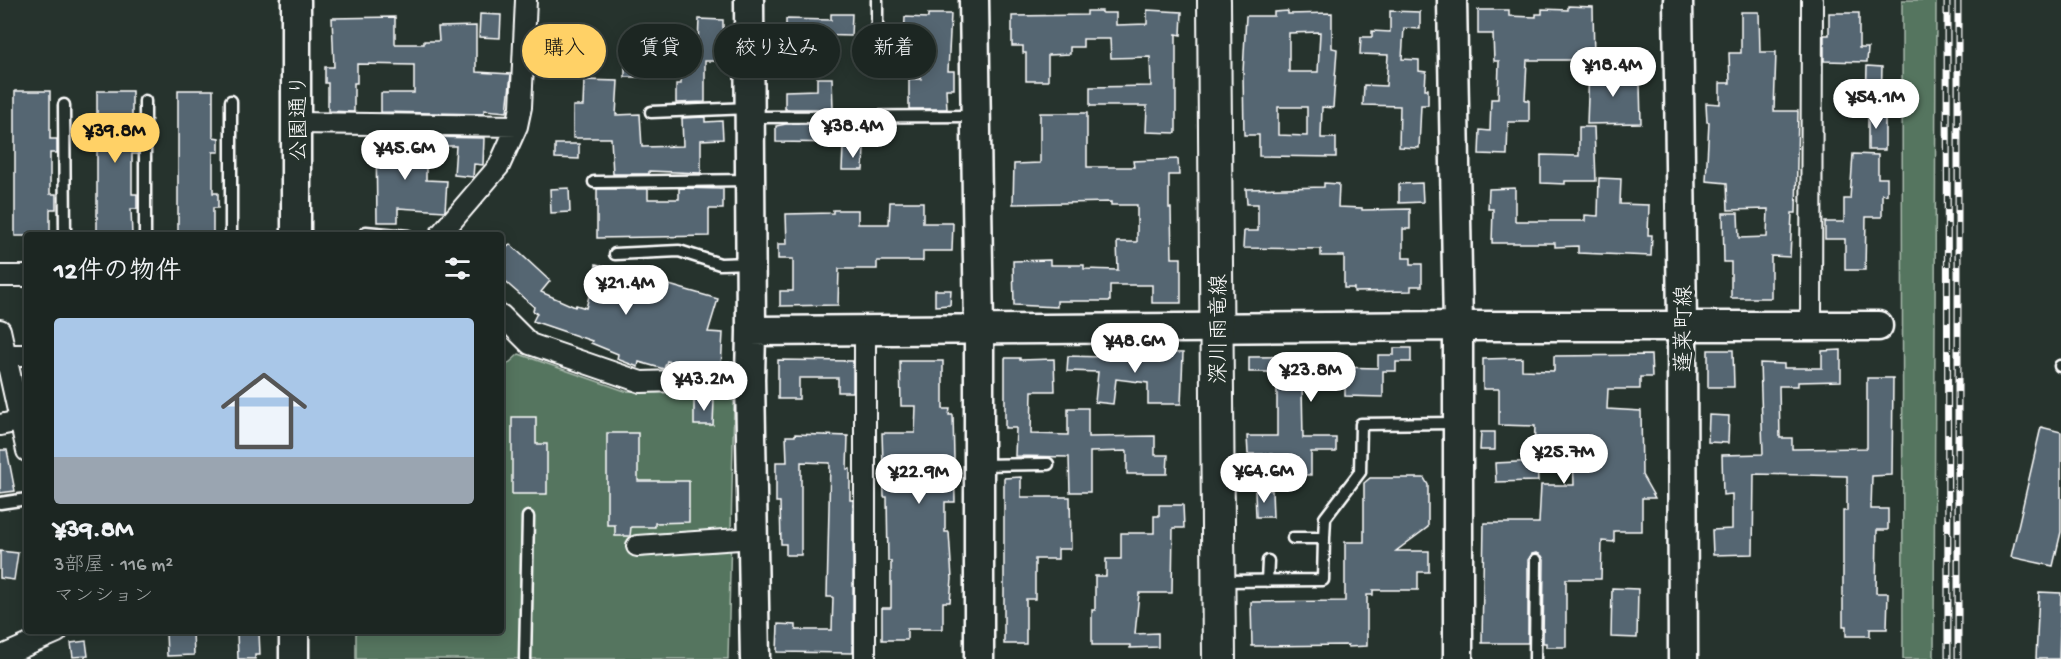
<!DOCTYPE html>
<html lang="ja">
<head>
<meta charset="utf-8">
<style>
  body { margin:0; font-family:"Gochi Hand","Klee One",sans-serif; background:#252e2a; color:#f1f3f6; height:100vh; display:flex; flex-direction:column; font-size:22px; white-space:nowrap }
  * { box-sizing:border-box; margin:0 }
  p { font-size:20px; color:#a0a5a5 }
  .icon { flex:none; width:33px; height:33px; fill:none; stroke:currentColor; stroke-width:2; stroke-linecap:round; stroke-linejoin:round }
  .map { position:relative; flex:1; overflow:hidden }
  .details { position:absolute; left:24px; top:232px; width:480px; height:402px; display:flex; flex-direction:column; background:#1c2622; border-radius:6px; box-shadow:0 3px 15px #0003,0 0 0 2px #3a4340 }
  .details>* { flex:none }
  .top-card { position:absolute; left:522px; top:24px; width:570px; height:54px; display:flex; gap:12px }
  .price { position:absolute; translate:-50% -51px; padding:0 14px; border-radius:21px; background:#fff; color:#222; font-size:20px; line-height:39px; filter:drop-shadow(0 2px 3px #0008) }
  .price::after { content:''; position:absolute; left:50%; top:36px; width:18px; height:14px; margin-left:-9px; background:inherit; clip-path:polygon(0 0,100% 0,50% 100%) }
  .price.on { background:#ffd166; color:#111 }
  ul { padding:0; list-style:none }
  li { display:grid; align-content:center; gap:12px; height:318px; padding:0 30px }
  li+li { border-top:2px solid #3a4340 }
  li span { display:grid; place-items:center; height:186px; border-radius:6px; color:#555 }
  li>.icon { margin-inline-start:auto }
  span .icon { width:108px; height:108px; fill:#fffc; stroke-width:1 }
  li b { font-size:26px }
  h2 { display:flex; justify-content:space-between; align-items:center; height:72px; padding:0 30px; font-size:26px }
  .pill { padding:0 21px; border-radius:27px; background:#1c2622; box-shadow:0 3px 15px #0003,0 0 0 2px #3a4340; font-size:21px; line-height:54px }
  .pill.on { background:#ffd166; color:#111 }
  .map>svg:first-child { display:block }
  .green { fill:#55755e; stroke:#aabaae; stroke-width:1.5 }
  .building { fill:#556672; stroke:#fff; stroke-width:1.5; fill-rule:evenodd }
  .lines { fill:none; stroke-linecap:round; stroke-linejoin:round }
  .lane-casing { stroke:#fff; stroke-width:15 }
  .street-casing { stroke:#fff; stroke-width:24 }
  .secondary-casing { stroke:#fff; stroke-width:33 }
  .primary-casing { stroke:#fff; stroke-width:36 }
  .lane { stroke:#26332d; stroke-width:10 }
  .street { stroke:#26332d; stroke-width:20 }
  .secondary { stroke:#26332d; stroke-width:28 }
  .primary { stroke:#26332d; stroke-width:32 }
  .rail-casing { stroke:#fff; stroke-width:7 }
  .rail { stroke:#26332d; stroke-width:4.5; stroke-dasharray:14; stroke-linecap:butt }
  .labels { text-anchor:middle; stroke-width:6; stroke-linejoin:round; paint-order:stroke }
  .street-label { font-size:22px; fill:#fff; stroke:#26332d }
</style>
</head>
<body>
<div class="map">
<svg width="2061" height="659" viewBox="0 0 2061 659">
  <rect width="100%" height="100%" fill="#26332d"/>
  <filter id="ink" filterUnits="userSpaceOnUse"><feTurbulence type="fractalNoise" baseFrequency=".0167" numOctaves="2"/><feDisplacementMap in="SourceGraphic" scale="12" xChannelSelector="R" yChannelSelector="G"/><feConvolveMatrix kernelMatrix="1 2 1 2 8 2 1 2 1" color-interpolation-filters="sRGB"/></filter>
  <g filter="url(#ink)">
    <!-- green -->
    <path class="green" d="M1902,0H1936L1934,659H1903Z
      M519,354L625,391L719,394L734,401L728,659H356V632H501V370Z"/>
    <!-- building -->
    <path class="building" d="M1568,6L1593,7L1594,60H1527L1525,100H1529V122H1508L1507,155L1479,154L1480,130L1490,131L1491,99H1498L1499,61H1494L1493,34H1478V10H1509V16L1536,17V14H1542V9L1568,10Z
      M1147,10L1182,12L1181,35L1176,34V133L1146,132L1147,106H1090V87L1151,86L1150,57L1111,58L1110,39H1083V47H1070V54L1048,55V81H1026V53H1023V46H1012V16L1087,15V11H1102V13H1116V25L1147,24Z
      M1288,11V14L1332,13V48L1337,49L1333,108L1322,107L1321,138H1336V157L1259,156V135H1244L1243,72L1246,16H1274V12ZM1320,32L1318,72H1289V33ZM1278,107H1307V136L1278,135Z
      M1390,11L1420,12V29L1404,28L1402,59L1419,60V71L1426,72L1425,89H1428V105H1421L1419,148L1399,147L1400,106L1363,105L1364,85L1386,86L1388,55L1360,54L1361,37H1372V31L1390,32Z
      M1741,12H1759L1760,52H1776L1774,111H1798L1796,213H1792L1790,257L1771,256V298H1731V262H1724L1723,213H1738L1739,238L1767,237L1768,209L1728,210L1727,183L1706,181L1709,122H1707L1706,103L1720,104V83H1730L1729,53H1741Z
      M1829,13H1859V48H1868L1867,62L1824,61V35H1829Z
      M480,14L501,15L500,38L479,37Z
      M831,14H852L851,36L814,35L813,61H786V19L831,20Z
      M928,14H951L948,71H954V89H946L947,109H909V79H921V41L904,40L905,17L928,18Z
      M395,17V44H424V41H439L438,27L476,26V72L511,74L507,112L484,110V114L381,112V93H414V65L357,64V83H354V112L328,111V83H325V67H334L332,18Z
      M699,19L723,20V61H705V102L676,103V84H681L682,66H689L690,45H698Z
      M593,47L594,70L571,71V48Z
      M625,60H648V77H625Z
      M1867,66L1882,67L1881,104H1866Z
      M1589,68H1626V84H1640L1641,123L1587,124Z
      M817,78H832L833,109H785V91L817,90Z
      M584,80L618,81L616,115L640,114L642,147L683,146L682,118L705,117V122L722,121L723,139L701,140V173L649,171V174H613L611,138H573V106H583Z
      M178,90H213V137L219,138V152H213V193H218V208H213V236H178Z
      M15,91H50V139H57V153H50V194H56V209H50V236H15Z
      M97,91H132V139H138V154H132V194H137V209H131L132,236H97Z
      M1868,109H1885V150H1868Z
      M1040,113H1087V167H1134L1133,161L1178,159L1179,175H1169V208H1171L1172,258H1181V303H1152V285H1110V301H1057V307L1014,305L1013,261L1050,260V265H1084V269L1118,270L1117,242H1137V205H1111V202L1013,204L1014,164L1040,163Z
      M786,124H846L847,143L776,142V126Z
      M1579,127H1594L1596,181H1565V184L1541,183V155L1579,156Z
      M376,136H394V147H426V180L447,181L445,211L398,208V222H377Z
      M430,137L484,138L483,165L474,164L473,177L454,175L456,146H430Z
      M555,144H579V159L555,158Z
      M843,147L864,148L863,170H842Z
      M1853,154L1878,155V178H1887V195L1882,194V217H1866L1865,270H1845V239H1825V222H1844V199H1850Z
      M1599,178L1621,179L1620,204L1649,205L1648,235H1652L1651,256L1578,253V246L1555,247V243H1492L1493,209H1488L1489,189L1515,188V221H1585V215L1598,216Z
      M1324,183L1339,184L1338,207L1362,208V210L1410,209V229H1403V258H1411V264H1422V286H1411V291L1354,292V288H1344V256H1321V249L1243,248L1244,231H1258V204H1247L1246,189L1324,187Z
      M1422,183L1423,202L1399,203V184Z
      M569,188L570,212L551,213L550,189Z
      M679,188L723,189V209H709V236L597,238V189H648V199H679Z
      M890,202H923V223H953L952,251H923V261H877V269H839L838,305L780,306V291H793V259H778V244H787L786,214L833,213V210H858V224H889Z
      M510,244L550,281L541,292L575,307L576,305L586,308L589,296L596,295V264L718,299L708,332L723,333L721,368L686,367L667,361L664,369L639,362L638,367L617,359L618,354L591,343L592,341L533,321L537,313L533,311L534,307L501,278V254Z
      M935,290H951L950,305L935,306Z
      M1394,348H1411V362H1396V371H1383V397L1345,396V388L1302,385L1303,438H1336V452H1311V475L1273,474L1272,454H1248L1247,436H1277V372H1249V357L1337,356L1336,367L1378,368V355H1394Z
      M1708,350H1733L1734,387H1708Z
      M1841,350V381L1798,382V386H1779L1780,438H1792V449L1867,448V378H1893L1892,475L1872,476L1871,509H1888V530H1877L1876,593H1888L1887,629H1870V636H1846V626H1843V511H1847V476L1754,474L1753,554L1713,555L1712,530L1732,529V494L1723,495L1722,455L1763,454L1760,363L1784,364V368H1822V351Z
      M1105,351L1143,355V352L1183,353L1181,404H1148V383L1116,379L1113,404L1095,402L1098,372L1067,371L1068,356L1104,357Z
      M1651,355L1652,377H1640V389H1608L1607,409L1641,411L1642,475L1655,498H1642V531H1614V542L1602,541L1601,579H1566V647H1546V643H1543L1544,560L1542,556L1537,553L1532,554L1528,560V643H1482L1484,523H1539L1541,485H1574L1573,451L1534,450L1535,426L1499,425V389H1483V359L1522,358V370L1554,371V356Z
      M1005,358H1020V360L1054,359L1055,391H1032L1031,434L1068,435V408H1088V437L1155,436V455H1168L1167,474H1127V451L1090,452V492H1070L1069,457L1015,456L1016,428H1005Z
      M778,360L853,361V392H838V378H799V399H778Z
      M900,361H943V409H950L949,415H953L955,502H945V532H949L952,579L950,602H943V629H907V640H882V608H891V561H888L887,497H884L882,433H915L916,406H901Z
      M694,400H714L713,425H694Z
      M1709,415L1729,416L1728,443L1708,442Z
      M512,417H536V444H547V494H512Z
      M2041,427L2061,432V532L2053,566L2011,557Z
      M1481,432H1495V450H1480Z
      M607,433H638V481H689V522L655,523V527H631L630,536H615V525H607Z
      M795,434L848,436L847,469H850V500H853V653L777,652L778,624L796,625V630H832L833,597H827L830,463L801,462V555H786V544H781L780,502H776V462H787L786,436H795Z
      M0,450H7L15,491L0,493Z
      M1537,461L1538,481L1496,482L1495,463Z
      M1021,477V497H1070L1071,549H1058V559H1035V599H1026V644H1004V478Z
      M1370,478H1424L1428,485V527L1396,551H1429V572H1418V590H1373V595H1367V646L1348,647V645L1252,646L1251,602L1345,601V542H1364V483Z
      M1272,490L1273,517H1256L1255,491Z
      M1159,505H1183L1184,528H1173L1172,593H1139L1135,634L1158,633V647L1130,648V645H1092V610H1095V576H1106V559H1121V533H1154V516H1159Z
      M0,551L18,553L14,580L0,578Z
      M1612,588L1638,589L1637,638L1611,637Z
      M2039,592L2061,593L2059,659H2036Z
      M166,632H193L194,655L167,656Z
      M237,632H259L260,655H255V659H238Z
      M86,641L88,656L73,657L71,643Z"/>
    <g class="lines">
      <!-- lane casing -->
      <g class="lane-casing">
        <path id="lane" d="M877,54V0
          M64,105L65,236
          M651,112L750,108
          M750,117L975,116
          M594,182L750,180
          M366,232L408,236
          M145,236V101
          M231,236V101
          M615,254L679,251L720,264L751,263
          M2060,366H2061
          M979,465L1048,464
          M0,503L27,499
          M1324,538L1325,518L1360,472L1361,424L1457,423
          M1222,581L1323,580L1324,538H1293
          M1267,581L1268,561
          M525,659L528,517
          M1535,659L1536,560"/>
      </g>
      <!-- street casing -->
      <g class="street-casing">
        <path id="street" d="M297,123L517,126
          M439,236L499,166L517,126L521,107L526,0
          M0,276H27
          M501,315L530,344L641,382L750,379
          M1811,326L1812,0
          M0,330L27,451
          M5,355H27
          M0,425L19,421
          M637,546L754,538
          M0,657L57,632
          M865,659V331"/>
      </g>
      <!-- secondary casing -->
      <g class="secondary-casing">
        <path id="secondary" d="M296,0V236
          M749,0L751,331L750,379L755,659
          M974,0L979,331V659
          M1452,0L1458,326V659
          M1678,0L1682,327L1683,659
          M751,331L1458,326H1878
          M294,659V632"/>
      </g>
      <!-- primary casing -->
      <g class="primary-casing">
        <path id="primary" d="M1214,0L1219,659"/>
      </g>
      <!-- lane -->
      <use href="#lane" class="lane"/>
      <!-- street -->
      <use href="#street" class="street"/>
      <!-- secondary -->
      <use href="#secondary" class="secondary"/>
      <!-- primary -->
      <use href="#primary" class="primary"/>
      <!-- rail casing -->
      <g class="rail-casing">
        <path id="rail" d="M1947,0L1948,659
          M1958,0V659"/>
      </g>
      <!-- rail -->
      <use href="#rail" class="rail"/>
    </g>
  </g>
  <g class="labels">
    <!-- street labels -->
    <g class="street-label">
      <text transform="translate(297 118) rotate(-90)" y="8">公園通り</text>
      <text transform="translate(1217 329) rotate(-90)" y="8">深川雨竜線</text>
      <text transform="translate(1682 329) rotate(-90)" y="8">蓬莱町線</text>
    </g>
  </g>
</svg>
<b class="price" style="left:1613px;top:98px">¥18.4M</b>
<b class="price" style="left:1876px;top:130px">¥54.1M</b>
<b class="price" style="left:853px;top:159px">¥38.4M</b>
<b class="price on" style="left:115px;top:164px">¥39.8M</b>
<b class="price" style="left:405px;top:181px">¥45.6M</b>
<b class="price" style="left:626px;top:316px">¥21.4M</b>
<b class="price" style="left:1135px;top:374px">¥48.6M</b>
<b class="price" style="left:1311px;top:403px">¥23.8M</b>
<b class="price" style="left:704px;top:412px">¥43.2M</b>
<b class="price" style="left:1564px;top:485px">¥25.7M</b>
<b class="price" style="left:1264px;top:504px">¥64.6M</b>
<b class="price" style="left:919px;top:505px">¥22.9M</b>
<div class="top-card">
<a class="pill on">購入</a>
<a class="pill">賃貸</a>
<a class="pill">絞り込み</a>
<a class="pill">新着</a>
</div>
<section class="details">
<h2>12件の物件<svg class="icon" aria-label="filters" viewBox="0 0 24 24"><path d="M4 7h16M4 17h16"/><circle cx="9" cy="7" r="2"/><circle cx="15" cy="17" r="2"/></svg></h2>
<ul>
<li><span style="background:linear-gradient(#a9c7e8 75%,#9aa5b1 0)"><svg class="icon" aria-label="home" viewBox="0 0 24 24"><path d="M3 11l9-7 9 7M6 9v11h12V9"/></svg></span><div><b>¥39.8M</b><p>3部屋 · 116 m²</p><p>マンション</p></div></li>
</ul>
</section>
</div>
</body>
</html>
